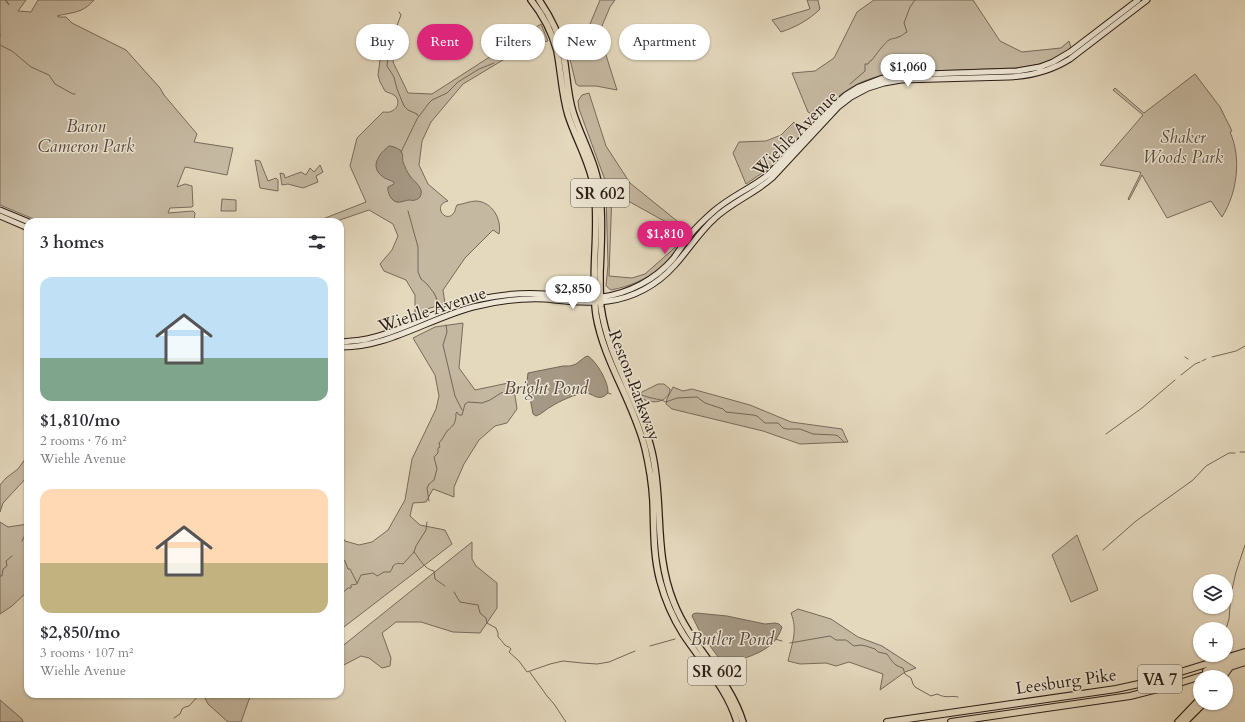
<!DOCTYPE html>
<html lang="en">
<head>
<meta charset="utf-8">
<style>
  body { margin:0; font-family:Cardo,serif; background:#f2f2f3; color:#2b2b33; height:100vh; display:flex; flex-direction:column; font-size:15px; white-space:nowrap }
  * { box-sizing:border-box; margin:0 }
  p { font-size:13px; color:#7c7c81 }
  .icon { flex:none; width:22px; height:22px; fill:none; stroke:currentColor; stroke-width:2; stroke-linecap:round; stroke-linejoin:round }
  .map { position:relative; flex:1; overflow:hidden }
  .sheet { position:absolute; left:24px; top:218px; width:320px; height:480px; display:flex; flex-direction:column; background:#fff; border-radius:12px; box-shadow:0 1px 3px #0004 }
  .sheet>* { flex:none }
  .top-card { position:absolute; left:356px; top:24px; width:380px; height:36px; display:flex; gap:8px }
  .buttons { position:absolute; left:1193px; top:574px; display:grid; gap:8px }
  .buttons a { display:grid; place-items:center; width:40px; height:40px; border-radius:50%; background:#fff; box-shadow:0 1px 3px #0004; font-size:20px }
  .price { position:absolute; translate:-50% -34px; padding:0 9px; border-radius:14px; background:#fff; color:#222; font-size:13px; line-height:26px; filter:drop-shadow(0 1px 2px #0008) }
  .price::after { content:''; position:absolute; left:50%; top:24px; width:12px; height:9px; margin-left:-6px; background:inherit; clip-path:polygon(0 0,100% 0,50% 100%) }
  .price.on { background:#db2777; color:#fff }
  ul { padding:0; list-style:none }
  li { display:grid; align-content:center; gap:8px; height:212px; padding:0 16px }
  li span { display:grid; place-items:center; height:124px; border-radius:12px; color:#555 }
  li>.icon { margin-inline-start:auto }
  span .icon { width:72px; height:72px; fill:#fffc; stroke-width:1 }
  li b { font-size:17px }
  h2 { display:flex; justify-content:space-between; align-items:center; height:48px; padding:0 16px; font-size:17px }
  .chip { padding:0 14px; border-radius:18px; background:#fff; box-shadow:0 1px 3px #0004; font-size:14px; line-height:36px }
  .chip.on { background:#db2777; color:#fff }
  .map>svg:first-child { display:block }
  .green { fill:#c5b8a1; stroke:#786a5c; fill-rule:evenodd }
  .water { fill:#a59884; stroke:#746658 }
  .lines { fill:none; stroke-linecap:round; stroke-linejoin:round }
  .stream { stroke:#746658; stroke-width:1 }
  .secondary-casing { stroke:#2b1c16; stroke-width:7 }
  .primary-casing { stroke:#2b1c16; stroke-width:8 }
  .highway-casing { stroke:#2b1c16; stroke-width:8 }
  .secondary { stroke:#ede6d4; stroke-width:5 }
  .primary { stroke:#e4d8bd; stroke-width:5.5 }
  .highway { stroke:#e4d8bd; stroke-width:6 }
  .labels { text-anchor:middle; stroke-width:3; stroke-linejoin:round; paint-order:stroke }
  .shield { fill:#ede6d4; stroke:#65594f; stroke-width:1 }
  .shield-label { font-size:16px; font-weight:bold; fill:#2b1c16 }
  .park-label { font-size:17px; font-style:italic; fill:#594b40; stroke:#ede6d4 }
  .street-label { font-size:17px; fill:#2b1c16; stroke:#ede6d4 }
  .water-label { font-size:18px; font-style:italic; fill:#56473c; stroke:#ede6d4 }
</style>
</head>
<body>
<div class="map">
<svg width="1245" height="722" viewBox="0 0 1245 722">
  <rect width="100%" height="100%" fill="#e4d8bd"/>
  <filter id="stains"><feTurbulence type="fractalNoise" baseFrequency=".005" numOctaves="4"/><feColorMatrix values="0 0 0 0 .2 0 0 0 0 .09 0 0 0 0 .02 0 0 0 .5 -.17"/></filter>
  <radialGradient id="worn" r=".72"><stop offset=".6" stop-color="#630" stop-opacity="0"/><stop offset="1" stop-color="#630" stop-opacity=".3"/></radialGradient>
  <!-- green -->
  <path class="green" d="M0,0H5L9,5L6,0H26L18,11L31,12L38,0H94C82,14 72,12 57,16L59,17H66L72,23L126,50L160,88L164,95L197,134L194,142L233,148L227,175L185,167L177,187L185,184L192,186L193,206L192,207L170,208L168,213L193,211L195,213L194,222H41L0,205Z
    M600,0H615L610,7L599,33L617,90L596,86H579L576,84L565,39L585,36Z
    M807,0H818L820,9C809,20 796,27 781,32L772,20L810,9Z
    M874,0H973L1000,41L1022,52L1061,48L1069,41L1071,48C1056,61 1035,66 1016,68L901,72C862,77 843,89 817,117L808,112L792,73L815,71L834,58L857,12Z
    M541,24L548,41L528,45L463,84L431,122L422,141L419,165L428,184L448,201C432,205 445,223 453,214C456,211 455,208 457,205C464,204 470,201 476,201C493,202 502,220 499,234L493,230L465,258L443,290L445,304L430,308L415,314V295L406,280L384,271L380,264L392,250L398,236L393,224L369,210L334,222H315L366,202L350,166L357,138L383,112C386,112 389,113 392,111C399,108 400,99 394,95C391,93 388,93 385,91L380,82L378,75L382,46L396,49L393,62L408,93L432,94Z
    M1195,74L1220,107L1232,131L1230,132C1242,159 1237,193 1222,217L1211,201L1167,218L1142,175L1129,200L1128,199L1141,173L1140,172L1100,165L1143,115L1113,90L1115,88L1144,113Z
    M589,93L606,146L630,183L682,225L690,230C669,262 652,282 611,290L606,286L608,265L606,193L605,180L579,109L578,101L582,95ZM612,192L684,232L679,244L645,274L632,278L609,276Z
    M794,122L800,136L771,167L746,184L733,153L739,142L766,141L781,135Z
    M255,160L260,161L268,181L276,178L278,180V191L260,188Z
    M320,165L323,172L316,176L318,182L303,188L288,184L282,185L280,173L284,174L285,178L301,172L306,175L310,168L314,172Z
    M222,199L236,200V211H221Z
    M463,323L459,368L475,390L513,382L517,409L507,423L495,426L479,440L464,464L454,487V497L433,489L426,502L413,503L410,516L420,525L445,530L452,544L340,630V534L345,541L359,545L372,542L388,530L405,500L412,459L436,409L439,396L435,375L413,338L435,327Z
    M658,384H664L670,389C670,403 647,406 640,396L642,392Z
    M673,387L683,391L692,389L750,405L791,422L842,429L848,442L800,444L763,431L672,409L666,404L667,399Z
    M28,455V476L3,503L0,512V485L6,478L18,469Z
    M0,522L8,527L28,524V591L12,606L0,614Z
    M1077,535L1098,590L1071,602L1052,555Z
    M472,542V559L476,566L497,583V608L480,633L453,632L421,622H396L382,633L391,658L390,666L382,668L369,658L361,656L340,667V648Z
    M798,609L831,619L858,637L882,646L916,668L905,672L880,690L883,674L849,662L836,666L826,663L800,664L788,661C792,643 798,631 791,613Z
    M203,694H251L241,722H228L208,704Z
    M0,700L22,719L23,722H0Z"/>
  <!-- water -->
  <path class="water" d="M389,146C393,146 397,148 400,150C404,154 402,158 403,162C405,167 407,172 410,176C414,182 425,188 420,197C419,198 417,200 415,200C413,201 411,200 409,200C406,200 400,203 397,202C391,201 387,192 388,187L394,184V182C390,180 385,179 382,176C369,166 380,153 389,146Z
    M588,356C597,362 609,383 608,393C598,403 594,393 585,393C577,393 558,402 552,406C546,409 542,414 536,416L533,414L527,382L528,373L563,366H570L576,364L585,357Z
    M696,613L727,616L765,624L775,623L779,624L782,627C775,652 747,657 726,664L721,661L700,632L692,616L693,614Z"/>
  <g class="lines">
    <!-- stream -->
    <path class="stream" d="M0,34V36
      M392,39L401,15L399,12
      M0,45L12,51L31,67L49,75L55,84L73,94H75
      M389,49L387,66L394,77L397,89L404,106L408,110L417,114L418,116
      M850,84L865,71V64H868L870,61L872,60C874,57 886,41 889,40C892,38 895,39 898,37C901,37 904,33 907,32L904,23L910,7L915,0
      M401,152L417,119L429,103L432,100L447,93L458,82L479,69L494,63
      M408,211L418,247V272L421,279L427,284L434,293L440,306
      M446,325L447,332L443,345L455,396L462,410
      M1185,357L1188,359
      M1212,357L1236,351L1245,346
      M1202,361L1206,359
      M1181,375L1195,364L1200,362
      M608,393L611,394
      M640,394C649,399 658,398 666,402L677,398L697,397L705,403L723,409L726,412L753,415L757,416L765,423H778L783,428L787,429H800L813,434L835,435L838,436L844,442
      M1106,434L1142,408L1175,380
      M1240,452H1245
      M429,501L427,488L429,484L434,480L437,469L434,457L438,453V448L440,447L439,443C443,439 444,435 447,431C454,425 456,423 456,413L457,412L459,415H462L465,404L468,402L482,403L490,400L501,393L515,390
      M22,541L28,529
      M1103,550L1136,521L1193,480L1206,466L1229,453H1235
      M414,552C420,559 424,569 434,571L435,579L445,586
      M340,557L345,561L348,569H350L357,583
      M0,576H2L3,569L7,566L6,561L12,556
      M454,592L460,602L478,605L480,613L486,618L487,623L496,628L498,633V637C501,639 502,642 505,645C507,647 509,646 511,649L509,652C512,655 516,658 519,661C522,665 524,668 527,672L529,671L547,696L554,704L566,722
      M340,595L348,588H351V585L357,584L361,575L373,573L377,576L384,572H390L392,569L393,566C396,563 399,563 403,564L414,552L416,546L426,530L427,522
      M1226,629L1229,619L1231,594L1236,572L1245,545
      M775,639L782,641
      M790,643L830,636L836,640H846L854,646L861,645L866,646L875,649L878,652L887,654C892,661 893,665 903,668L905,674L911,678L913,684L915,687L931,696L937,694C947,699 950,695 958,697
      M650,646L675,639
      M530,671L550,664L563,661L582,663L597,664L609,662L635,651
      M174,718L180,714L182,709L185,707L189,706L200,694"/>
    <!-- secondary casing -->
    <g class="secondary-casing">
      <path id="secondary" d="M0,210L29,222
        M0,216L28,228
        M340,342C349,341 358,341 367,339C405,331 438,309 475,300C498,295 521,292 545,294C563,295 583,299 602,297C629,293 655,280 673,259C679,251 684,243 690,235C697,226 706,218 714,211C731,196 752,188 769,174L830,109L846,95L859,87L880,79L895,75L1017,71L1040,67L1053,62L1070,52L1138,0
        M340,347C387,348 428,319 473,307C496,301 520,298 545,299C566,301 587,304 608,301C633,298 657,285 674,266C688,251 699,232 715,218C732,202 754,194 772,178L838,107L851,97L868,88L884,83L901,80L1009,77C1031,76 1051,71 1070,59L1147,0"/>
    </g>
    <!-- primary casing -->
    <g class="primary-casing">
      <path id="primary" d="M531,0C543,15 552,32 557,51C561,72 562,95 568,115C576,140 590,162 594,188C600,230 590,273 596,315C604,362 633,401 645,448C649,465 652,483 653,501C654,528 653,555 660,581C665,600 673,618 683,634C702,663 727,688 737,722
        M539,0C550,16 559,33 563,52C567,72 567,93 573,112C582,141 598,165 600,196C603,221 601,247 600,273C600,284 600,296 601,307C608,359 640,401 652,452C664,503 653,552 674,603C691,646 729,677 743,722
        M1178,722L1200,699
        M1185,722L1204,703"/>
    </g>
    <!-- highway casing -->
    <g class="highway-casing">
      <path id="highway" d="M1206,671L1214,667L1245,657
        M1223,677L1230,667
        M887,722L1116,689L1148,682L1245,652
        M951,722L1130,696L1173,685L1245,662"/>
    </g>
    <!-- secondary -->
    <use href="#secondary" class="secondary"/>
    <!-- primary -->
    <use href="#primary" class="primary"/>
    <!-- highway -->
    <use href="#highway" class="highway"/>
  </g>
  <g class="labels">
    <!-- shield labels -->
    <g class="shield">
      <rect x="571" y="179" width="58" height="28" rx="3"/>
      <rect x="688" y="657" width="58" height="28" rx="3"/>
      <rect x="1138" y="665" width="44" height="28" rx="3"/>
    </g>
    <g class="shield-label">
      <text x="600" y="199">SR 602</text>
      <text x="717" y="677">SR 602</text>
      <text x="1160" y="685">VA 7</text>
    </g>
    <!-- park labels -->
    <g class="park-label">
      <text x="86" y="132">Baron<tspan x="86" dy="20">Cameron Park</tspan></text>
      <text x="1183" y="143">Shaker<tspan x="1183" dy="20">Woods Park</tspan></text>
    </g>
    <!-- street labels -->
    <g class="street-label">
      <text transform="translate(795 133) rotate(-45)" y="6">Wiehle Avenue</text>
      <text transform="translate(432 309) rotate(-18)" y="6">Wiehle Avenue</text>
      <text transform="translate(635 385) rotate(69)" y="6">Reston Parkway</text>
      <text transform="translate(1066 681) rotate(-8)" y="6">Leesburg Pike</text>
    </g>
    <!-- water labels -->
    <g class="water-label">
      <text x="546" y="394">Bright Pond</text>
      <text x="732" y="645">Butler Pond</text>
    </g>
  </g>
  <rect width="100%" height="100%" filter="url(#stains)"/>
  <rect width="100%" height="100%" fill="url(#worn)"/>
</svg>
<div class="buttons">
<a><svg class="icon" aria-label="layers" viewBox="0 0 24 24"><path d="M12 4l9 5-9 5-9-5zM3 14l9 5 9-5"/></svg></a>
<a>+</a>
<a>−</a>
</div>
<b class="price" style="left:908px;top:88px">$1,060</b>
<b class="price on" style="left:665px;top:255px">$1,810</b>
<b class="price" style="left:573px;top:310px">$2,850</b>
<div class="top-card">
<a class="chip">Buy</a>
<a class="chip on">Rent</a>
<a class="chip">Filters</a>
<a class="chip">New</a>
<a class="chip">Apartment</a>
</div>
<section class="sheet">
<h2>3 homes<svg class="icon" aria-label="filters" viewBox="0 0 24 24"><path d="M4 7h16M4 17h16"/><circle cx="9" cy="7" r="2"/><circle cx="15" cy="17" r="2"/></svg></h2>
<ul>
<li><span style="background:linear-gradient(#bfe0f5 65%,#7fa58c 0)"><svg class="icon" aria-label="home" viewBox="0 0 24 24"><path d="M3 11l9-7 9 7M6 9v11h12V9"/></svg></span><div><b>$1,810/mo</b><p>2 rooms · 76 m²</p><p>Wiehle Avenue</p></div></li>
<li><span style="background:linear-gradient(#ffd9b3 60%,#c2b280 0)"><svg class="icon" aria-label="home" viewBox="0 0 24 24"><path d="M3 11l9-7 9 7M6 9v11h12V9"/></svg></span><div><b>$2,850/mo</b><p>3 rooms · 107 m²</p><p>Wiehle Avenue</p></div></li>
</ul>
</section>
</div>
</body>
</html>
